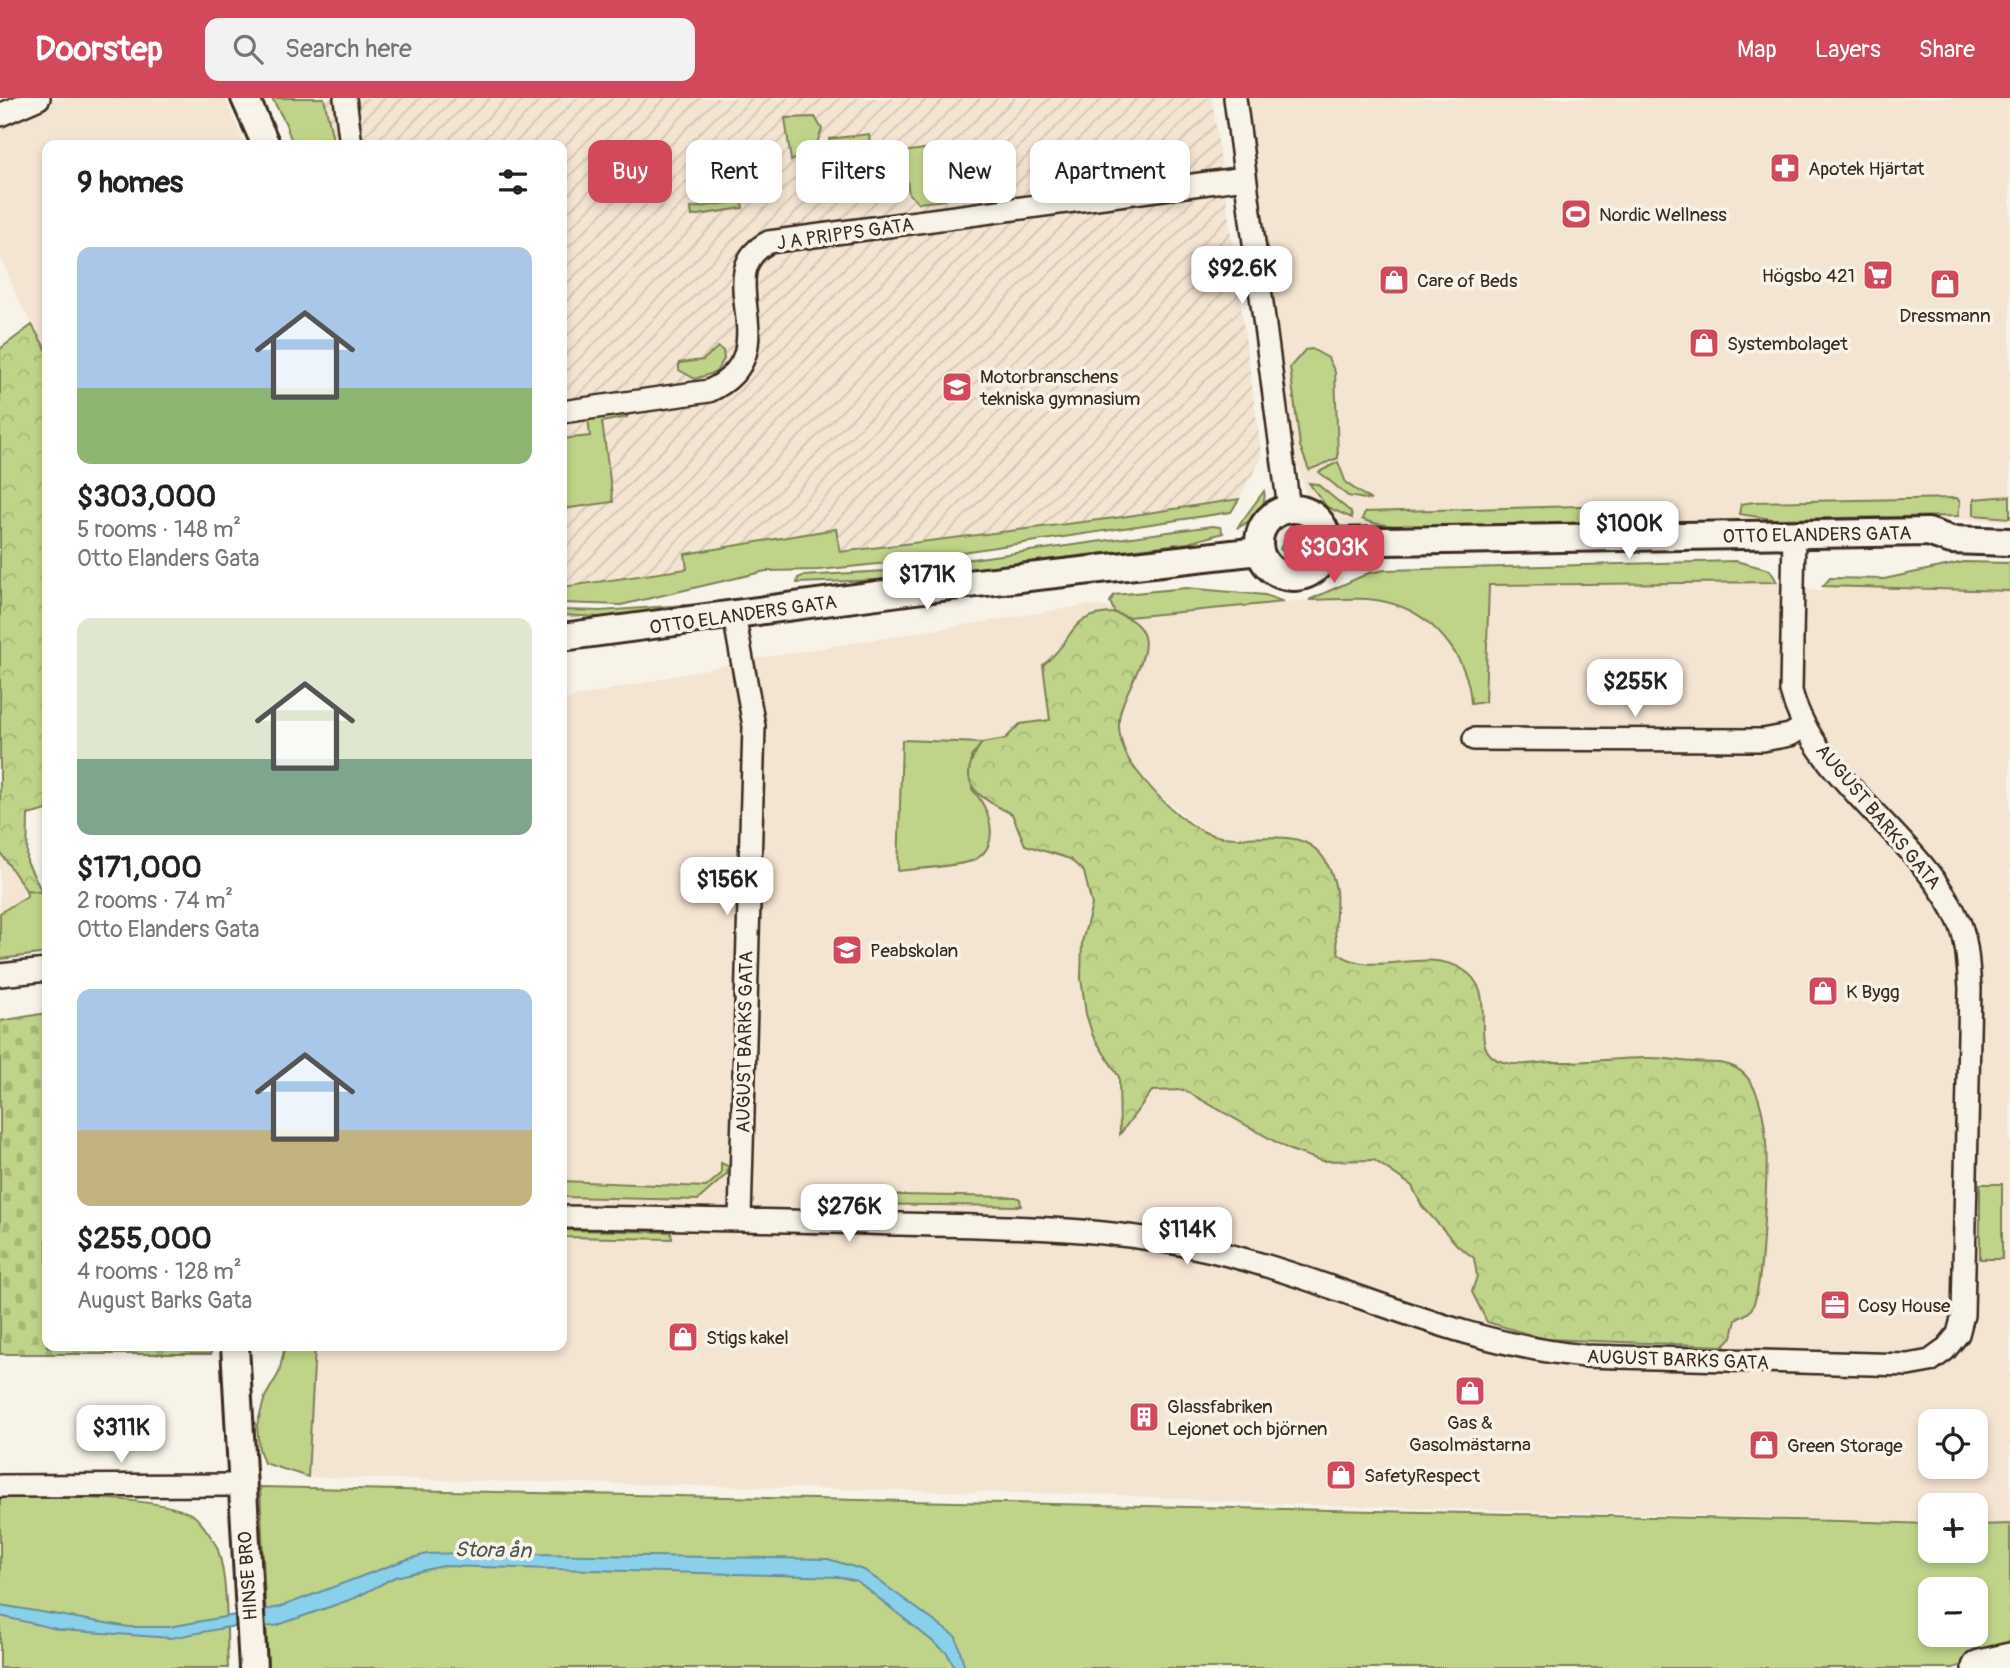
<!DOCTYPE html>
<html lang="en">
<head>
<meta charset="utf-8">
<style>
  body { margin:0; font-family:Pangolin,sans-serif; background:#f2f2f2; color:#222; height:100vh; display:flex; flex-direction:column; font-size:26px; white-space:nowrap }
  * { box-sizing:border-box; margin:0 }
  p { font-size:23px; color:#767676 }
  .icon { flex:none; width:38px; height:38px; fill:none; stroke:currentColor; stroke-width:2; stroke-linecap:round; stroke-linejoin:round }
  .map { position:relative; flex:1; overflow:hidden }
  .side { position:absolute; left:42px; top:42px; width:525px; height:1211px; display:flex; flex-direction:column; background:#fff; border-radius:14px; box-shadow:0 4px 10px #0003 }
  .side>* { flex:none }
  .hud { position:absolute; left:588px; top:42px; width:665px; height:63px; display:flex; gap:14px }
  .controls { position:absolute; left:1918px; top:1311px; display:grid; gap:14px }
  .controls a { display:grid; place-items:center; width:70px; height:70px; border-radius:14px; background:#fff; box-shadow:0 4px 10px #0003; font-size:35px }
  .price { position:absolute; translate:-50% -60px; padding:0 16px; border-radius:14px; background:#fff; color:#222; font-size:23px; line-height:46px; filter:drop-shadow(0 2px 4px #0008) }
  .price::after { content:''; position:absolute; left:50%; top:42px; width:21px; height:16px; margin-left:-10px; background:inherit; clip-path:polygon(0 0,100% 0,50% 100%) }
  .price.selected { background:#d1495b; color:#fff }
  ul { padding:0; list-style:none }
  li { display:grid; align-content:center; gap:14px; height:371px; padding:0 35px }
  li span { display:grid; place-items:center; height:217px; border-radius:14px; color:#555 }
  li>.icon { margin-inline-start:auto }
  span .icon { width:126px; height:126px; fill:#fffc; stroke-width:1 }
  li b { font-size:30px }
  h2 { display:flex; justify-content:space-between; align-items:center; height:84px; padding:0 35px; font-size:30px }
  .pill { padding:0 24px; border-radius:14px; background:#fff; box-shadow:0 4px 10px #0003; font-size:24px; line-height:63px }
  .pill.selected { background:#d1495b; color:#fff }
  header { display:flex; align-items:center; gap:42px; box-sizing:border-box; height:98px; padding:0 35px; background:#d1495b; color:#fff }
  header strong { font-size:33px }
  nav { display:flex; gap:38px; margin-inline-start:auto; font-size:24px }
  .search { width:490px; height:63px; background:#f2f2f2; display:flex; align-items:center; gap:18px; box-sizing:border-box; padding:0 24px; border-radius:14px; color:#767676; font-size:26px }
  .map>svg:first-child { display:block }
  .built { fill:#f4e4d2; fill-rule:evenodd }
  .industrial { fill:url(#industrial-furrows) }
  .grass { fill:#bfd489; stroke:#7d7f54; stroke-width:2; fill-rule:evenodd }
  .forest { fill:url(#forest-crowns); stroke:#7d7f54; stroke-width:2 }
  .cemetery { fill:url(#cemetery-stones); stroke:#7d7f54; stroke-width:2 }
  .water { fill:#89d1eb; stroke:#6a8e99; stroke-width:2 }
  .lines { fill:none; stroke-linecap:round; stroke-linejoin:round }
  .minor-casing { stroke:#3b2a1e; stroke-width:26 }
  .tertiary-casing { stroke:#3b2a1e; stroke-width:32 }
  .trunk-casing { stroke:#3b2a1e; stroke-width:40 }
  .minor { stroke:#f7f3e8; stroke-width:21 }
  .tertiary { stroke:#f7f3e8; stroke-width:26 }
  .trunk { stroke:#f7f3e8; stroke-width:35 }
  .labels { text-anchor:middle; stroke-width:7; stroke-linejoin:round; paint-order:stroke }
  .poi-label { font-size:19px; fill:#3b2a1e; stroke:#f7f3e8; text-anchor:start }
  .street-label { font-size:19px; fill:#3b2a1e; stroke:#f7f3e8 }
  .water-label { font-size:21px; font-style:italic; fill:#4e5451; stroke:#f7f3e8 }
</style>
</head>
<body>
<header>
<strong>Doorstep</strong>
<div class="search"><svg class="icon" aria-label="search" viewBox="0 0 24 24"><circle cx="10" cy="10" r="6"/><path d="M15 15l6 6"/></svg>Search here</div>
<nav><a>Map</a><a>Layers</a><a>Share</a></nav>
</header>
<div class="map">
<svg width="2010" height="1570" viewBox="0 0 2010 1570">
  <defs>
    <pattern id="industrial-furrows" width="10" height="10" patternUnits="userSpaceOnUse" patternTransform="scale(1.75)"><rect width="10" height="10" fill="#f4e4d2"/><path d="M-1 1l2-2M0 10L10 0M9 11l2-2" fill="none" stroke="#d2c4b4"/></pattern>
    <pattern id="forest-crowns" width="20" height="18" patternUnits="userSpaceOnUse" patternTransform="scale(1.75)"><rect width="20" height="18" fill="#bfd489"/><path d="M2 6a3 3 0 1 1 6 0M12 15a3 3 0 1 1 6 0" fill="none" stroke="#a5b676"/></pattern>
    <pattern id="cemetery-stones" width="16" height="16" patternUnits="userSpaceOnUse" patternTransform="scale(1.75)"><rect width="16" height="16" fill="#bfd489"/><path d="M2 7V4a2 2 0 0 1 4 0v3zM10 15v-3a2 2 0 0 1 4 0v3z" fill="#a5b676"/></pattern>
  </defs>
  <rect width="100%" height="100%" fill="#f7f3e8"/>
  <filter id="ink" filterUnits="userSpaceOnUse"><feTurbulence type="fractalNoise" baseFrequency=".0143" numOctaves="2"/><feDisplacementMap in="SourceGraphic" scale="14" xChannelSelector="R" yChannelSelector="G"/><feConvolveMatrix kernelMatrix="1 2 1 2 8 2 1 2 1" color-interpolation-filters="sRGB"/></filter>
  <g filter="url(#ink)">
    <!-- built -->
    <path class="built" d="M0,0H225L245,47H47V253L17,199L0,157Z
      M1245,0H2010V423L1958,421L1389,432L1343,424L1307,400L1296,361Z
      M1777,484L1821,493L1823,488L2010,493V1427L1976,1426V1407H1930V1424L1252,1405L1117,1397L308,1379L315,1248H562V602L754,561L1087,507L1150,515L1309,502H1365L1400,508L1420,519L1439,536L1455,552L1466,575L1471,606L1485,603L1489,487ZM1075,528L1143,562L1125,600L1119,622L1122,648L1133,669L1155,693L1204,734L1233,740L1282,738L1307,745L1325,761L1339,814L1334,841L1339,856L1353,866L1372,868L1483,930V948L1490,957L1503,964L1575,965L1651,960L1721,965L1768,1074L1758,1193L1751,1213L1735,1222L1732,1240L1723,1248L1545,1241L1487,1224L1472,1194L1477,1178L1474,1160L1458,1148L1422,1108L1412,1088L1374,1062L1322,1063L1290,1052L1183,992L1152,993L1121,1035L1119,979L1093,938L1086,916L1081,880L1082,844L1092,807L1084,774L1070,761L1025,747L1012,716L1001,711L982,645L1005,641L1020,626L1050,622L1043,567L1056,557ZM1930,1323H1976V1368H1930Z
      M0,754L26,792L13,813L0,820Z"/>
    <!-- industrial -->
    <path class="industrial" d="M272,0H1212L1262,360L1231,414L888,465L819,472L766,473L621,507L562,505V47H293L285,24Z"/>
    <!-- grass -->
    <path class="grass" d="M272,0H324L334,47H293L285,24Z
      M815,19L822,31L816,48L791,63L785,20Z
      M869,36L870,52L838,55L829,46V41Z
      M938,49L945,102L919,105L909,96L903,54Z
      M742,103L743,110L692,118L691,110Z
      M718,249L723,253L724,261L716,274L695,281L679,272V265L703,262Z
      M1312,251L1328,260L1335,274L1338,360L1309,372L1300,348L1290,269L1305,252Z
      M630,313L627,319L602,324L613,404L562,411V341L590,338L588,320Z
      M1338,364L1346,385L1371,402L1348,398L1319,374Z
      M1309,385L1317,386L1351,414L1352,420L1327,409Z
      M1264,393C1268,410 1252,423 1237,430Z
      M2010,398V420L1974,417V401Z
      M1957,400L1960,404L1958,418L1772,421L1739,416L1741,406L1754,404Z
      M1239,401L1231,414L888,465L819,472L766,473L621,507L562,505V489L687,471L685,456L836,431L840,454L1115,420Z
      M1616,407L1623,408L1622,417C1584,429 1393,438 1362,421L1365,414Z
      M1212,428L1220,429L1223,435L1188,445L878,482L797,485L798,480L803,478L885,473Z
      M1295,428L1308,437L1298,460H1291L1280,451L1290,429Z
      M1736,463L1770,472L1777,484L1489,487L1485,604L1471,606C1469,559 1432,514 1386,504C1362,498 1334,502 1309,502L1369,475L1385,472Z
      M1964,464L2010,465V493L1823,488L1830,480L1884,481Z
      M1186,490L1265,497L1284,504L1128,519L1115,515L1110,504L1114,497Z
      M684,507L683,510L601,519L562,517V512L601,513Z
      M902,642L982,645L971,659L972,691C989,709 1003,747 974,762C963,768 913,771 898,773Z
      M26,792L42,794L47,820V855L0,861V815L27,798Z
      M721,1065L728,1068L727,1076L698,1102L562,1099V1083L706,1089L721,1076Z
      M1980,1086H2002V1161H1980Z
      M843,1096L1016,1099L1020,1101L1021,1108L848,1106L843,1105Z
      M562,1132L671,1134L672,1141L562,1139Z
      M285,1248H315L308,1379L264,1365L259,1351L257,1327L265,1299L279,1275Z
      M260,1389L1840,1423L1930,1426V1452H1976V1427L2010,1426V1554L1952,1570H268ZM1930,1491H1976V1536H1930Z
      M0,1399C47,1400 153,1396 193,1417C200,1422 215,1443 218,1452C229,1488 226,1533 228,1570H0Z"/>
    <!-- forest -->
    <path class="forest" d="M32,227L47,253V712L28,717L27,764L42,794L26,792L0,754V251Z
      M1115,515C1178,534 1122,585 1119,622C1118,639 1125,659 1136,672C1153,694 1177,719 1202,733C1241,753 1300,719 1326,764C1347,800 1328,823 1339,856C1376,881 1422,848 1462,871C1504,895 1462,953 1503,964C1520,969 1539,964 1556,964C1588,965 1620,959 1652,960C1666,960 1680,963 1694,964C1708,965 1723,963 1736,970C1775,991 1767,1084 1764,1121C1763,1139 1761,1203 1749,1214C1746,1217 1740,1219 1736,1222L1732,1239L1723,1248L1545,1241L1487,1224L1472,1194L1477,1178L1474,1160L1458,1148L1422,1108L1412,1088L1374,1062L1322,1063L1290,1052L1184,992L1152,993L1120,1036L1119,979L1093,938L1086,916L1081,880L1082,844L1092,807L1084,774L1070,761L1025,747L1012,716C978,699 952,685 982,645L1005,641L1020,626L1050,622L1043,567C1078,540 1065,516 1115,515Z"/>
    <!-- cemetery -->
    <path class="cemetery" d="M47,915V1248H210L211,1256H0V923Z"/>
    <!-- water -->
    <path class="water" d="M463,1455L828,1461L864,1472L938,1526L956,1539L965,1570H955L947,1555L857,1483L840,1479L443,1468L395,1479L355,1500L275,1528L229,1529L171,1540L61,1532L0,1518V1507L129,1529H169L280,1509L405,1462L427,1456Z"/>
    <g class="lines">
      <!-- minor casing -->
      <g class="minor-casing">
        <path id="minor" d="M345,0L351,47
          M1235,0L1289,411
          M0,17L39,0
          M562,314L709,293C792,254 706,175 769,144L1245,80
          M734,517L754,628L740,1120
          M1474,641L1763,642L1790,637L1805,628
          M0,877L47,872
          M562,1119C675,1120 787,1123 900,1126C996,1129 1093,1128 1189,1148C1324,1175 1443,1244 1584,1258L1908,1267L1930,1263L1945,1252L1958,1236L1963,1217L1970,890C1968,869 1968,846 1960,826C1924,741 1814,682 1791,593L1794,436
          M0,1388L242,1387"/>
      </g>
      <!-- tertiary casing -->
      <g class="tertiary-casing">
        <path id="tertiary" d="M245,0L266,47
          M1259 445a34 34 0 1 1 68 0a34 34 0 1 1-68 0Z
          M1328,444L1928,434L1951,442L2010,444
          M562,539L915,492L1259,453
          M235,1248L253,1570"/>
      </g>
      <!-- trunk casing -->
      <g class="trunk-casing">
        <path id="trunk" d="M1980,1570L2010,1563"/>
      </g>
      <!-- minor -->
      <use href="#minor" class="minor"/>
      <!-- tertiary -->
      <use href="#tertiary" class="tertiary"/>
      <!-- trunk -->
      <use href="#trunk" class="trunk"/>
    </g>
  </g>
  <!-- icons -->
  <defs>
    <g id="pharmacy-square" transform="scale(1.575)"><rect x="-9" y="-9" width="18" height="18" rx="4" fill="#d1495b" stroke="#f7f3e8"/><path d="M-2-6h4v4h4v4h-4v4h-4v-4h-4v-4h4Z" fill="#fff"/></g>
    <g id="stadium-square" transform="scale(1.575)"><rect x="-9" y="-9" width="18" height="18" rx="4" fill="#d1495b" stroke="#f7f3e8"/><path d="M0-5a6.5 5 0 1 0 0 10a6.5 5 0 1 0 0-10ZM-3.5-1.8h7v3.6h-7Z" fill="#fff"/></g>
    <g id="supermarket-square" transform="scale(1.575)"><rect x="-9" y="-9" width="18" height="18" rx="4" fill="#d1495b" stroke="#f7f3e8"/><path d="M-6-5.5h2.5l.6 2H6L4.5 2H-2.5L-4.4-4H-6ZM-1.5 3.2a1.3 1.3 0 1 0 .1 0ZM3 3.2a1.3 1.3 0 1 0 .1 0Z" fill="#fff"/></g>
    <g id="shop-square" transform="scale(1.575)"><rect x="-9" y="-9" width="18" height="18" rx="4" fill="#d1495b" stroke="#f7f3e8"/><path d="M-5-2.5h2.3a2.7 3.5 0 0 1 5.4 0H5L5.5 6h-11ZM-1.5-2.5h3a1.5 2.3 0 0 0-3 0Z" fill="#fff"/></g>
    <g id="school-square" transform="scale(1.575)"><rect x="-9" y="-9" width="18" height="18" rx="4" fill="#d1495b" stroke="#f7f3e8"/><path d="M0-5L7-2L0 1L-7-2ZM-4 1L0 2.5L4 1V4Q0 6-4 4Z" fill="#fff"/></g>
    <g id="office-square" transform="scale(1.575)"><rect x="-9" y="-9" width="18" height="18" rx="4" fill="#d1495b" stroke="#f7f3e8"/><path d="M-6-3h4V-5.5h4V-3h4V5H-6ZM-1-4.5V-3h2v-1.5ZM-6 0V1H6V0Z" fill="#fff"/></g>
    <g id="building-square" transform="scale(1.575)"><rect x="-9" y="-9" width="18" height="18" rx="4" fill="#d1495b" stroke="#f7f3e8"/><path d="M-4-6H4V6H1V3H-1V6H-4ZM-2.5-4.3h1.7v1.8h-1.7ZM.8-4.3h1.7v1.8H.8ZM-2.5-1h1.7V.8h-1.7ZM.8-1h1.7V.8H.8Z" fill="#fff"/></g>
  </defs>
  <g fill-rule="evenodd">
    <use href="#pharmacy-square" x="1785" y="70"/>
    <use href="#stadium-square" x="1576" y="116"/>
    <use href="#supermarket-square" x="1878" y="177"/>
    <use href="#shop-square" x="1394" y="182"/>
    <use href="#shop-square" x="1945" y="186"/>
    <use href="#shop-square" x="1704" y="245"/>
    <use href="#school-square" x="957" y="289"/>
    <use href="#school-square" x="847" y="852"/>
    <use href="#shop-square" x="1823" y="893"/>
    <use href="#office-square" x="1835" y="1207"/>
    <use href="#shop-square" x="683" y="1239"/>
    <use href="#shop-square" x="1470" y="1293"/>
    <use href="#building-square" x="1144" y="1319"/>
    <use href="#shop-square" x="1764" y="1347"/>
    <use href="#shop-square" x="1341" y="1377"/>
  </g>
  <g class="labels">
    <!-- poi labels -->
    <g class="poi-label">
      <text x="1808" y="77">Apotek Hjärtat</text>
      <text x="1599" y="123">Nordic Wellness</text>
      <text x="1855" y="184" text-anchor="end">Högsbo 421</text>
      <text x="1417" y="189">Care of Beds</text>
      <text x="1945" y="224" text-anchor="middle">Dressmann</text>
      <text x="1727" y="252">Systembolaget</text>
      <text x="980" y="285">Motorbranschens<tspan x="980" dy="22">tekniska gymnasium</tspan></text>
      <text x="870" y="859">Peabskolan</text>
      <text x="1846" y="900">K Bygg</text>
      <text x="1858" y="1214">Cosy House</text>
      <text x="706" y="1246">Stigs kakel</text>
      <text x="1167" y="1315">Glassfabriken<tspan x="1167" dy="22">Lejonet och björnen</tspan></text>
      <text x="1470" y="1331" text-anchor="middle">Gas &amp;<tspan x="1470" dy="22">Gasolmästarna</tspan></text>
      <text x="1787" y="1354">Green Storage</text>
      <text x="1364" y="1384">SafetyRespect</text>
    </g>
    <!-- street labels -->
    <g class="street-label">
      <text transform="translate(845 135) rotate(-8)" y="7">J A PRIPPS GATA</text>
      <text transform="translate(1817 436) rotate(-1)" y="7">OTTO ELANDERS GATA</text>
      <text transform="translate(743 516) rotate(-8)" y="7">OTTO ELANDERS GATA</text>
      <text transform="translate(1879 718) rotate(50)" y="7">AUGUST BARKS GATA</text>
      <text transform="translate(744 944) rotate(-89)" y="7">AUGUST BARKS GATA</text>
      <text transform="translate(1678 1261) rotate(2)" y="7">AUGUST BARKS GATA</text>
      <text transform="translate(247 1478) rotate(-94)" y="7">HINSE BRO</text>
    </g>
    <!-- water labels -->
    <g class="water-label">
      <text transform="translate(493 1452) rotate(1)" y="7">Stora ån</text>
    </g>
  </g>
</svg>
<div class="controls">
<a><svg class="icon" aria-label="locate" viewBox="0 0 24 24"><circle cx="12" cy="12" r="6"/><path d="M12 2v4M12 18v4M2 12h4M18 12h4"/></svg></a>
<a>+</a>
<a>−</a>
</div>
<b class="price" style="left:1242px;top:208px">$92.6K</b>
<b class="price" style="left:1629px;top:463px">$100K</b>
<b class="price selected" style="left:1334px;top:487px">$303K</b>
<b class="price" style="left:927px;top:514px">$171K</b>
<b class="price" style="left:1635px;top:621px">$255K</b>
<b class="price" style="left:727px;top:819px">$156K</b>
<b class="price" style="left:849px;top:1146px">$276K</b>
<b class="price" style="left:1187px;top:1169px">$114K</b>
<b class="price" style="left:121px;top:1367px">$311K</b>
<div class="hud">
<a class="pill selected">Buy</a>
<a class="pill">Rent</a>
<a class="pill">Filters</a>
<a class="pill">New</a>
<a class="pill">Apartment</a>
</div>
<section class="side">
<h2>9 homes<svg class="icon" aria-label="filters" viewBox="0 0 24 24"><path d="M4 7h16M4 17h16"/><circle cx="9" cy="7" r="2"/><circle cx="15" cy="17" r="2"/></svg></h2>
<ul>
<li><span style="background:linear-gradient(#a9c7e8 65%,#8fb573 0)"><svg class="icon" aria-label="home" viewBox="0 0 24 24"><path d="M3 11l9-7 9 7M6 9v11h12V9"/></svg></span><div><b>$303,000</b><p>5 rooms · 148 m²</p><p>Otto Elanders Gata</p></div></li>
<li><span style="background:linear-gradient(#dfe7d0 65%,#7fa58c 0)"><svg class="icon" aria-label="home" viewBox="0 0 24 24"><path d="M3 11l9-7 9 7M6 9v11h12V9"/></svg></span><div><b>$171,000</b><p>2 rooms · 74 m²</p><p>Otto Elanders Gata</p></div></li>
<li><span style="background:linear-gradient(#a9c7e8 65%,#c2b280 0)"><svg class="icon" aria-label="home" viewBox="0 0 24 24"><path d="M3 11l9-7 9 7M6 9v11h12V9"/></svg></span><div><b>$255,000</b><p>4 rooms · 128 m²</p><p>August Barks Gata</p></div></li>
</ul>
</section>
</div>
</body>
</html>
